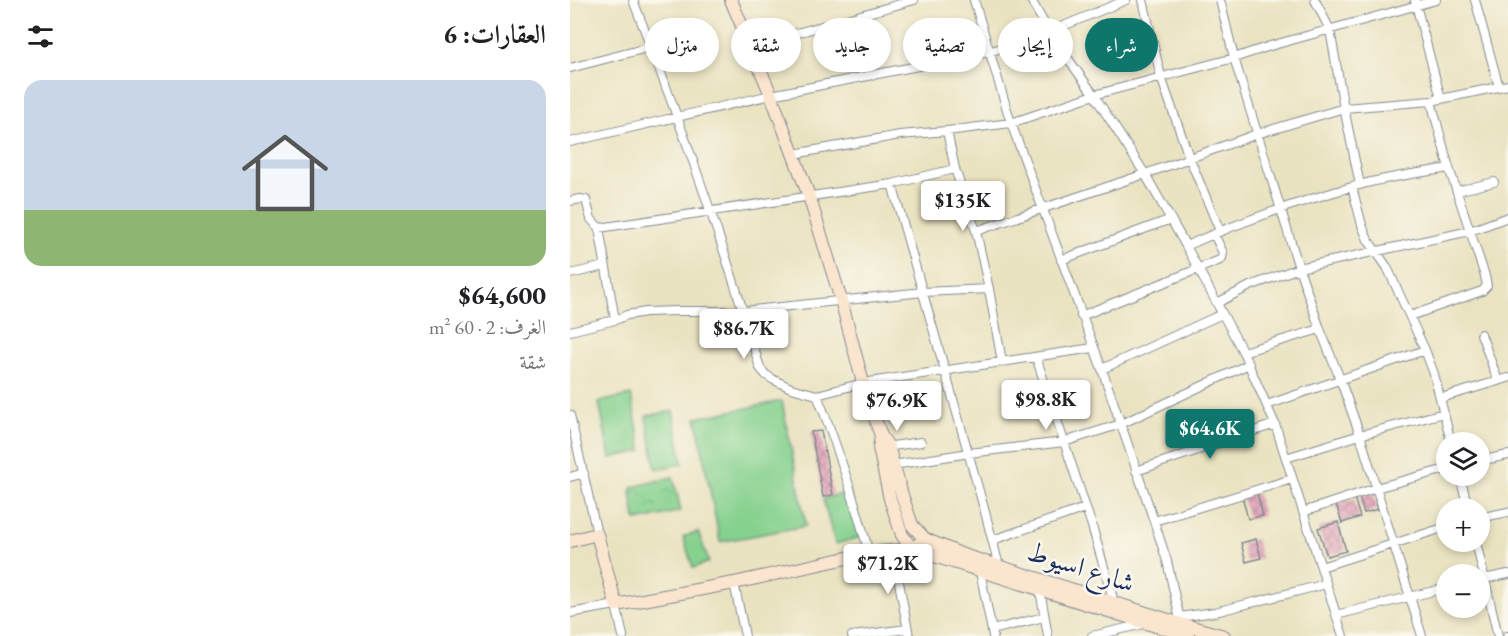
<!DOCTYPE html>
<html lang="ar">
<head>
<meta charset="utf-8">
<style>
  body { margin:0; font-family:"EB Garamond",Amiri,serif; background:#f2f2f2; color:#202124; direction:rtl; height:100vh; display:flex; flex-direction:column; font-size:22px; white-space:nowrap }
  * { box-sizing:border-box; margin:0 }
  p { font-size:20px; color:#757577 }
  .icon { flex:none; width:33px; height:33px; fill:none; stroke:currentColor; stroke-width:2; stroke-linecap:round; stroke-linejoin:round }
  .map { position:relative; flex:1; overflow:hidden; direction:ltr }
  .details { display:flex; flex-direction:column; background:#fff; width:570px }
  .details>* { flex:none }
  .top-card { position:absolute; left:18px; top:18px; width:570px; height:54px; direction:rtl; display:flex; gap:12px }
  .tools { position:absolute; left:866px; top:432px; display:grid; gap:12px }
  .tools a { display:grid; place-items:center; width:54px; height:54px; border-radius:50%; background:#fff; box-shadow:0 3px 9px #0003; font-size:30px }
  .price { position:absolute; translate:-50% -51px; padding:0 14px; border-radius:6px; background:#fff; color:#222; font-size:20px; line-height:39px; filter:drop-shadow(0 2px 3px #0008) }
  .price::after { content:''; position:absolute; left:50%; top:36px; width:18px; height:14px; margin-left:-9px; background:inherit; clip-path:polygon(0 0,100% 0,50% 100%) }
  .price.active { background:#0f766e; color:#fff }
  ul { padding:0; list-style:none }
  li { display:grid; align-content:center; gap:12px; height:318px; padding:0 24px }
  li+li { border-top:2px solid #e0e0e0 }
  li span { display:grid; place-items:center; height:186px; border-radius:18px; color:#555 }
  li>.icon { margin-inline-start:auto }
  span .icon { width:108px; height:108px; fill:#fffc; stroke-width:1 }
  li b { font-size:26px }
  h2 { display:flex; justify-content:space-between; align-items:center; height:72px; padding:0 24px; font-size:26px }
  .pill { padding:0 21px; border-radius:27px; background:#fff; box-shadow:0 3px 9px #0003; font-size:21px; line-height:54px }
  .pill.active { background:#0f766e; color:#fff }
  main { display:flex; flex:1; min-height:0 }
  .map>svg:first-child { display:block }
  .grass { fill:#86d18e; stroke:#508076; stroke-width:1.5 }
  .park { fill:url(#park-crowns); stroke:#508076; stroke-width:1.5 }
  .building { fill:url(#building-cross-hatch) }
  .lines { fill:none; stroke-linecap:round; stroke-linejoin:round }
  .street-casing { stroke:#828990; stroke-width:10 }
  .secondary-casing { stroke:#828990; stroke-width:14 }
  .street { stroke:#fff; stroke-width:8 }
  .secondary { stroke:#fbe5cf; stroke-width:12 }
  .labels { text-anchor:middle; stroke-width:5; stroke-linejoin:round; paint-order:stroke }
  .street-label { font-size:27px; fill:#1b2f5e; stroke:#fbf7ec }
</style>
</head>
<body>
<main>
<div class="map">
<svg width="938" height="636" viewBox="0 0 938 636">
  <defs>
    <pattern id="park-crowns" width="20" height="18" patternUnits="userSpaceOnUse" patternTransform="scale(1.5)"><rect width="20" height="18" fill="#86d18e"/><path d="M2 6a3 3 0 1 1 6 0M12 15a3 3 0 1 1 6 0" fill="none" stroke="#6daa77"/></pattern>
    <pattern id="building-cross-hatch" width="8" height="8" patternUnits="userSpaceOnUse" patternTransform="scale(1.5)"><rect width="8" height="8" fill="#e09eb6"/><path d="M0 0l8 8M0 8l8-8" fill="none" stroke="#b58197"/></pattern>
  </defs>
  <rect width="100%" height="100%" fill="#fbf7ec"/>
  <filter id="ink" filterUnits="userSpaceOnUse"><feTurbulence type="fractalNoise" baseFrequency=".0167" numOctaves="2"/><feDisplacementMap in="SourceGraphic" scale="12" xChannelSelector="R" yChannelSelector="G"/><feConvolveMatrix kernelMatrix="1 2 1 2 8 2 1 2 1" color-interpolation-filters="sRGB"/></filter>
  <filter id="wash" filterUnits="userSpaceOnUse"><feTurbulence type="fractalNoise" baseFrequency=".008" numOctaves="4" result="noise"/><feDisplacementMap in="SourceGraphic" scale="24" xChannelSelector="R" yChannelSelector="G"/><feGaussianBlur stdDeviation="1.35" result="paint"/><feColorMatrix in="noise" values="0 0 0 0 0 0 0 0 0 0 0 0 0 0 0 0 0 1.4 0 .05"/><feComposite in="paint" operator="in"/></filter>
  <g filter="url(#wash)">
    <rect width="100%" height="100%" fill="#eae3c1"/>
    <!-- grass -->
    <path class="grass" d="M61,395L72,451L40,458L29,402Z
      M212,401L236,526L150,542L126,418Z
      M103,411L113,464L86,469L76,416Z
      M280,492L292,537L265,544L253,499Z
      M128,532L139,562L123,568L113,537Z"/>
    <!-- park -->
    <path class="park" d="M103,477L111,511L68,521L65,519L61,492L63,487Z"/>
    <g id="blocks">
      <!-- building -->
      <path class="building" d="M251,431L263,495L253,497L241,432Z
        M803,492L808,509L794,513L789,497Z
        M687,493L693,516L678,519L672,496Z
        M784,498L790,517L772,523L766,504Z
        M768,522L776,551L757,556L748,528Z
        M686,539L691,558L676,562L671,543Z"/>
    </g>
  </g>
  <g filter="url(#ink)">
    <use href="#blocks" fill-opacity="0" stroke="#828990" stroke-width="1.5"/>
    <g class="lines">
      <!-- street casing -->
      <g class="street-casing">
        <path id="street" d="M63,0C110,121 154,243 190,368L196,375L204,380L221,388L247,395L293,383L523,348
          M404,0L441,123L532,369L584,521L597,561L611,624
          M461,0L479,32L524,95L575,174L616,246L673,352L705,424L773,636
          M573,0L591,77L619,157L650,231
          M650,0L664,58L729,268L750,329L770,379L790,435L852,636
          M745,0L760,30L774,108L790,185
          M905,0L929,87
          M845,1L871,99
          M181,46L344,0
          M0,68L81,47
          M377,131L385,169L406,231L419,289L432,362
          M0,142L201,95L419,52L479,32L556,0
          M224,154L330,135L377,131L441,123L524,95L664,58L700,46L866,0
          M322,184L415,512L429,566
          M782,187L792,225L798,240L817,267L855,350L864,374L881,442
          M887,191L924,182
          M0,201L10,199L16,200L21,219L29,228
          M406,231L575,174L687,134L774,108L861,101L938,85
          M616,246C672,221 730,201 789,185C818,177 850,173 879,168
          M491,260L601,219
          M0,274L35,266
          M647,303L680,286L729,268L900,231L938,217
          M511,316L650,260L652,258L653,253L644,234
          M840,316L912,291L917,286L915,276L879,168L861,101
          M45,320L57,315L76,312L107,311H174L353,292L419,289
          M0,331L45,320L29,228L322,184L385,169
          M911,334L928,381
          M673,352L750,329
          M466,357L522,526L544,602
          M532,369L652,314
          M247,395C268,447 284,499 299,553
          M871,398L938,378
          M697,405L855,350
          M0,415L27,534
          M315,447L351,442
          M716,458L790,435L874,413
          M909,461L938,455
          M323,465L399,453L494,442L551,424L679,364
          M566,471L705,424
          M890,476L898,508
          M0,477L14,473
          M733,512L806,488L876,469
          M909,518L938,512
          M584,521L722,479
          M423,540L515,508
          M906,542L928,636
          M323,550L339,636
          M751,567L876,527
          M410,571L423,636
          M909,580L938,574
          M164,583L175,636
          M470,590L478,636
          M0,613L46,605L53,636
          M766,615L876,588
          M609,617L645,612L756,584
          M422,630L474,617
          M282,636L337,629
          M522,636L574,624
          M937,636H938"/>
      </g>
      <!-- secondary casing -->
      <g class="secondary-casing">
        <path id="secondary" d="M161,0L201,95L239,196L271,300L293,383L311,436L318,446L332,495L342,525L355,539L393,555L611,624L654,636
          M311,436L309,448L320,499L332,535L342,549L618,636
          M0,541L27,534L46,605L164,583L299,553L342,549L355,539"/>
      </g>
      <!-- street -->
      <use href="#street" class="street"/>
      <!-- secondary -->
      <use href="#secondary" class="secondary"/>
    </g>
  </g>
  <g class="labels">
    <!-- street labels -->
    <g class="street-label">
      <text transform="translate(511 567) rotate(18)" y="9">شارع اسيوط</text>
    </g>
  </g>
</svg>
<div class="tools">
<a><svg class="icon" aria-label="layers" viewBox="0 0 24 24"><path d="M12 4l9 5-9 5-9-5zM3 14l9 5 9-5"/></svg></a>
<a>+</a>
<a>−</a>
</div>
<b class="price" style="left:393px;top:232px">$135K</b>
<b class="price" style="left:174px;top:360px">$86.7K</b>
<b class="price" style="left:476px;top:431px">$98.8K</b>
<b class="price" style="left:327px;top:432px">$76.9K</b>
<b class="price active" style="left:640px;top:460px">$64.6K</b>
<b class="price" style="left:318px;top:595px">$71.2K</b>
<div class="top-card">
<a class="pill active">شراء</a>
<a class="pill">إيجار</a>
<a class="pill">تصفية</a>
<a class="pill">جديد</a>
<a class="pill">شقة</a>
<a class="pill">منزل</a>
</div>
</div>
<section class="details">
<h2>العقارات: 6<svg class="icon" aria-label="filters" viewBox="0 0 24 24"><path d="M4 7h16M4 17h16"/><circle cx="9" cy="7" r="2"/><circle cx="15" cy="17" r="2"/></svg></h2>
<ul>
<li><span style="background:linear-gradient(#c9d6e8 70%,#8fb573 0)"><svg class="icon" aria-label="home" viewBox="0 0 24 24"><path d="M3 11l9-7 9 7M6 9v11h12V9"/></svg></span><div><b>$64,600</b><p>الغرف: 2 · 60 m²</p><p>شقة</p></div></li>
</ul>
</section>
</main>
</body>
</html>
